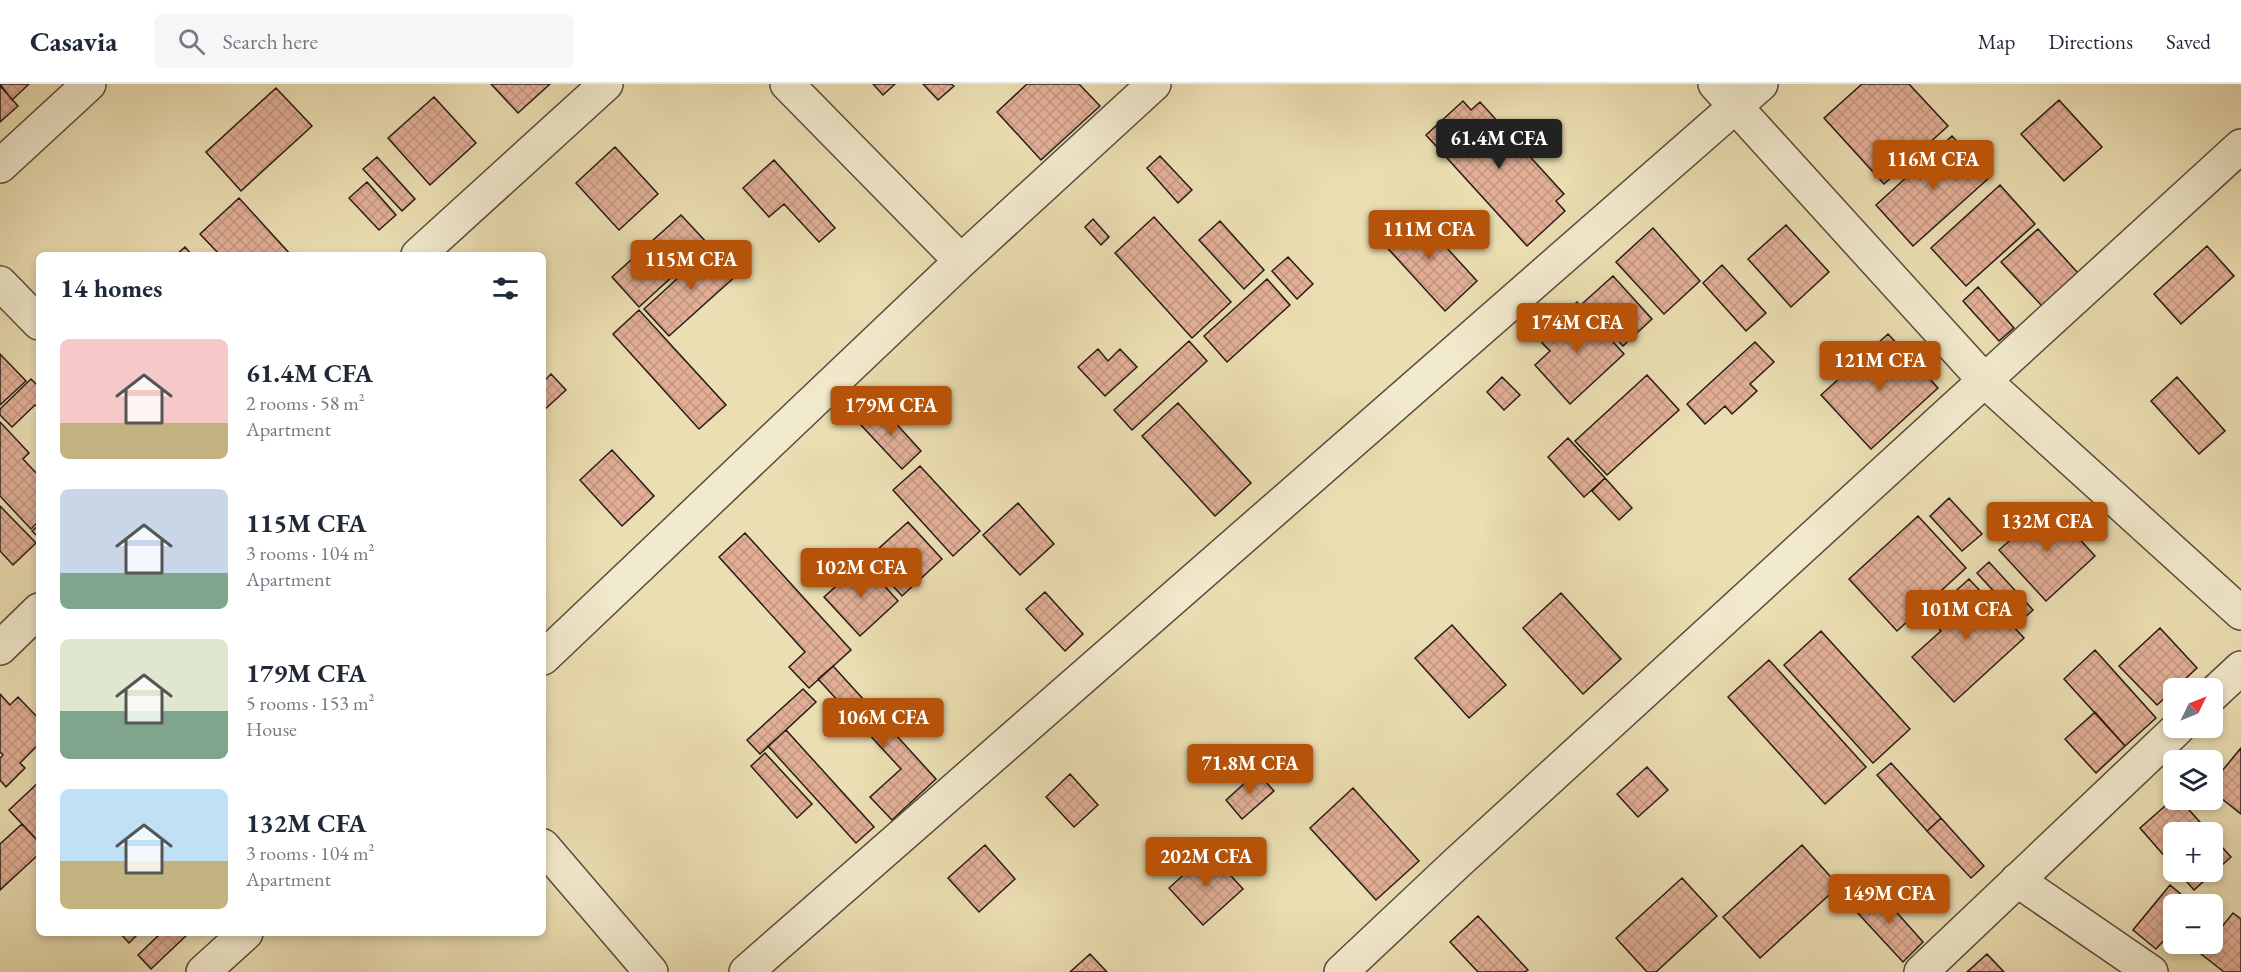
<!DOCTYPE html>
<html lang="en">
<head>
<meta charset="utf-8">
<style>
  body { margin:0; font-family:"EB Garamond",serif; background:#f6f6f7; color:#1f2937; height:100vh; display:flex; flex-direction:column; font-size:22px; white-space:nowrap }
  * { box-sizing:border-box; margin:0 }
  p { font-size:20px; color:#747a83 }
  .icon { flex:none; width:33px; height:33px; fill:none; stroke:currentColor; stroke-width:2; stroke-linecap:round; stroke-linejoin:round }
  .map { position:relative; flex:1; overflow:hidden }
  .side { position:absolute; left:36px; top:168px; width:510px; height:684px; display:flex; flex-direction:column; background:#fff; border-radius:9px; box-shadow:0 3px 9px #0003 }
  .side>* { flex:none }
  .needle { width:39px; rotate:47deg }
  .tools { position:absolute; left:2163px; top:594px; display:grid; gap:12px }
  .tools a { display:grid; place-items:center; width:60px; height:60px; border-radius:9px; background:#fff; box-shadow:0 3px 9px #0003; font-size:30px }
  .price { position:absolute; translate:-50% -51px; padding:0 14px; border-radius:6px; background:#b45309; color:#fff; font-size:20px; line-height:39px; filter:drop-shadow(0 2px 3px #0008) }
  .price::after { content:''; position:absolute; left:50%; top:36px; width:18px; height:14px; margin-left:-9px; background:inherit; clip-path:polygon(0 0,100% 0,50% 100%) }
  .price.active { background:#222; color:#fff }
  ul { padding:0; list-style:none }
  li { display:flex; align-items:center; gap:18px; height:150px; padding:0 24px }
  li span { display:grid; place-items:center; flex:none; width:168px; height:120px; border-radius:9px; color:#555 }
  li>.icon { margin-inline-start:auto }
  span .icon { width:72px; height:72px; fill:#fffc; stroke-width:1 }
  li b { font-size:26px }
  h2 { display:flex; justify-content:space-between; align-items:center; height:72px; padding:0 24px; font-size:26px }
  header { display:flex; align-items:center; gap:36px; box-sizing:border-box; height:84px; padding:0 30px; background:#fff; border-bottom:2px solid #e0e1e3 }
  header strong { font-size:28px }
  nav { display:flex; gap:33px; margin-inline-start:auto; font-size:21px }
  .search { width:420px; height:54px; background:#f6f6f7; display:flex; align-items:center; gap:15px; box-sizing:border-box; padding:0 21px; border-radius:9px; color:#747a83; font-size:22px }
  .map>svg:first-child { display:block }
  .building { fill:url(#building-cross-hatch); stroke:#261b16; stroke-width:1.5 }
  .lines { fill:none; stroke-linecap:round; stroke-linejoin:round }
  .minor-casing { stroke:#574c3d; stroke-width:36 }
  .minor { stroke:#f2eacd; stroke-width:33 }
</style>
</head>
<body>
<header>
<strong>Casavia</strong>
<div class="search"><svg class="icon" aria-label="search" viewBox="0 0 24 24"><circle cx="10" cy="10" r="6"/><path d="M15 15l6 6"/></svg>Search here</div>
<nav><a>Map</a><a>Directions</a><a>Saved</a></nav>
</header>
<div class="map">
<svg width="2241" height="888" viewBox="0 0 2241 888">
  <defs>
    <pattern id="building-cross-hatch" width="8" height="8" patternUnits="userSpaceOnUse" patternTransform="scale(1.5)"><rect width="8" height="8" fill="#e2af96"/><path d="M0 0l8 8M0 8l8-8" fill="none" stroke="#c29681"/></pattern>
  </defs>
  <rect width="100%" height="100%" fill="#ebdeb2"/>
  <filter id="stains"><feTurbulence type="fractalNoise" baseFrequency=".00333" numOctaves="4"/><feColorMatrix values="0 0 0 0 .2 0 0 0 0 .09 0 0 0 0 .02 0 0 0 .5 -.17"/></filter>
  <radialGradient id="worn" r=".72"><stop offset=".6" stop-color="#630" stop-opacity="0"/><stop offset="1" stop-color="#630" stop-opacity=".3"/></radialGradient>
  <!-- building -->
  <path class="building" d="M0,0H29L12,16Z
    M491,0H550L518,29Z
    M873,0H895L883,11Z
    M923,0H951L954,2L938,16Z
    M1027,0H1079L1100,22L1041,76L997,28Z
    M1862,0H1909L1948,42L1884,100L1824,34Z
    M0,2L18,22L0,38Z
    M276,4L312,42L241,107L206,68Z
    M434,13L476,59L430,101L388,54Z
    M2059,16L2102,63L2064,97L2021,50Z
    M1463,17L1471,26L1480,18L1564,110L1556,117L1565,127L1527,162L1426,51Z
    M1952,52L1990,93L1913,162L1876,121Z
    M615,63L658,110L619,146L576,99Z
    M1160,72L1192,106L1178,119L1147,84Z
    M377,73L415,115L402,127L363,85Z
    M774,76L835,144L819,158L784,120L769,133L743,104Z
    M367,98L396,131L379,146L349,114Z
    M2000,101L2035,140L1966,202L1931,164Z
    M239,114L291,171H220L200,150Z
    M1413,127L1477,197L1445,227L1381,157Z
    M681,131L708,160L639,223L612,193Z
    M1154,133L1231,218L1192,254L1115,169Z
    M1093,135L1109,153L1101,161L1085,143Z
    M1220,137L1264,186L1244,205L1199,156Z
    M1786,141L1829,188L1791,223L1748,175Z
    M1653,144L1700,197L1664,230L1616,178Z
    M2038,145L2078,189L2042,222L2001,178Z
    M2207,162L2234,192L2181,240L2154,210Z
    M185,163L192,171H176Z
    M712,163L738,190L669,252L644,225Z
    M1288,173L1313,200L1297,215L1272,187Z
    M1722,181L1766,229L1746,247L1703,199Z
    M1613,192L1652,235L1623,262L1583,219Z
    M1267,195L1290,221L1227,278L1204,252Z
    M1978,203L2014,244L1999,257L1963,217Z
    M1577,218L1624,270L1570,320L1535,281L1550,267L1542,259L1563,239L1559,234Z
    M639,226L726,321L699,345L613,250Z
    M1888,250L1938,304L1871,365L1821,311Z
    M1189,257L1207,277L1132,346L1114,326Z
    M1755,258L1774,278L1750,300L1757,307L1732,330L1725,322L1705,340L1687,320Z
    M1098,265L1108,277L1120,265L1137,283L1105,312L1078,283Z
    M0,270L26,297L0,321Z
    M551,290L566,306L543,327V298Z
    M1647,291L1679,326L1607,391L1575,357Z
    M1502,293L1520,311L1504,326L1487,308Z
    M2177,293L2225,347L2199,370L2151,317Z
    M31,295L39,303V324L35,321L12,343L0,331V325Z
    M1178,319L1251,399L1215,432L1142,352Z
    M880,322L921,367L902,385L860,340Z
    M0,338L29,369L23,375L39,392V437L31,445L0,412Z
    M1568,354L1605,394L1584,413L1548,373Z
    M612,366L654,412L622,442L580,396Z
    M920,382L980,447L953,472L893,406Z
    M1605,394L1632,424L1619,436L1592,407Z
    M1949,414L1982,450L1962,467L1930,432Z
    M1018,419L1054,460L1020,491L983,451Z
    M0,422L36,459L13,481L0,467Z
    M2049,422L2095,472L2046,517L1999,466Z
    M1918,432L1966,484L1897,547L1849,495Z
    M908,438L942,475L902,512L868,474Z
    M39,441V454L32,447Z
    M745,449L851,566L809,604L789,583L805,568L719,473Z
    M863,478L898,517L860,552L824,513Z
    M1989,478L2033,526L2021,537L1977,489Z
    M1969,495L2024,554L1954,618L1912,573L1941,547L1928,532Z
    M1045,508L1083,550L1065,567L1026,525Z
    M1561,509L1621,575L1583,610L1523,544Z
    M1452,541L1506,601L1469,634L1415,574Z
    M2160,544L2197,584L2157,621L2119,582Z
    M1821,547L1910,645L1873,679L1784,581Z
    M2095,566L2156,634L2125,662L2064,595Z
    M1769,576L1866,683L1825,720L1728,613Z
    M833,582L936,695L892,736L870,713L901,685L818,595Z
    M803,605L816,618L760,670L747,656Z
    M0,610L10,621L18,613L39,635V660L20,679L25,684L6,703L0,696V674L3,671L0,668Z
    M2095,628L2125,662L2096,689L2065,655Z
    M786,646L874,743L856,759L768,662Z
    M2241,664V730L2212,707V699Z
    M765,669L812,720L797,734L751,682Z
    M1891,679L1941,734L1927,747L1877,691Z
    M1647,683L1668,706L1638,733L1617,710Z
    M1257,688L1274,707L1242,735L1226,716Z
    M1070,690L1098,721L1074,743L1046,713Z
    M39,698V758L9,726Z
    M1353,704L1419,777L1376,816L1310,744Z
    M2174,714L2180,716L2209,748H2174V783L2140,744Z
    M1941,734L1984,782L1971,794L1927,747Z
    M22,740L39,758V770L0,806V760Z
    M2212,752L2231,773L2194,806L2178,788H2212Z
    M985,761L1015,795L979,828L948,794Z
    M1802,761L1839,802L1760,874L1723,833Z
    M1209,768L1243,805L1203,841L1169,804Z
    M1682,794L1717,832L1656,888H1647L1616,854Z
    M2170,801L2193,820H2174V845L2156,865L2133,846Z
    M1876,805L1923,858L1903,878L1854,825Z
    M2233,829L2241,835V888H2224L2201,870L2209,860H2212V855Z
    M1478,832L1528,886L1525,888H1478L1450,858Z
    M120,849H139L129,859Z
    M161,849H189L151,885L138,871Z
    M1090,870L1107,888H1070Z
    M1987,870L2004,888H1967Z"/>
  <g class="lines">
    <!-- minor casing -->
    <g class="minor-casing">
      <path id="minor" d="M787,0L961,177
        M1715,0L1986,298L2241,529
        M0,82L89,0
        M418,171L606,0
        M0,199L39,239
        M0,564L39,526
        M543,574L961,177L1154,0
        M2212,611L2241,584
        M543,762L651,888
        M2017,796L2151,888
        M203,888L246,849
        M746,888L1761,0
        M1341,888L1458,778L2241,62
        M1921,888L2178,644"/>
    </g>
    <!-- minor -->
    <use href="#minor" class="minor"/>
  </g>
  <rect width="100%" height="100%" filter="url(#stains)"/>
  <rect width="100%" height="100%" fill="url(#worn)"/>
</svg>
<div class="tools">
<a><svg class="needle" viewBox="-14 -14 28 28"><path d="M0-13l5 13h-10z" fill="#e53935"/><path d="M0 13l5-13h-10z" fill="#747a83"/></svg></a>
<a><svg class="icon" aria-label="layers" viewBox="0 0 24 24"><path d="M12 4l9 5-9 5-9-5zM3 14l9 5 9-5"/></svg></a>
<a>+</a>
<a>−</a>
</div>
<b class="price active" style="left:1499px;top:86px">61.4M CFA</b>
<b class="price" style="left:1933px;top:107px">116M CFA</b>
<b class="price" style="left:1429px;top:177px">111M CFA</b>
<b class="price" style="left:691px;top:207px">115M CFA</b>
<b class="price" style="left:1577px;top:270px">174M CFA</b>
<b class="price" style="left:1880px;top:308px">121M CFA</b>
<b class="price" style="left:891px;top:353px">179M CFA</b>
<b class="price" style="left:2047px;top:469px">132M CFA</b>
<b class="price" style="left:861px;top:515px">102M CFA</b>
<b class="price" style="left:1966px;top:557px">101M CFA</b>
<b class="price" style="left:883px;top:665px">106M CFA</b>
<b class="price" style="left:1250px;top:711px">71.8M CFA</b>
<b class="price" style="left:1206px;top:804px">202M CFA</b>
<b class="price" style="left:1889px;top:841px">149M CFA</b>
<section class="side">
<h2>14 homes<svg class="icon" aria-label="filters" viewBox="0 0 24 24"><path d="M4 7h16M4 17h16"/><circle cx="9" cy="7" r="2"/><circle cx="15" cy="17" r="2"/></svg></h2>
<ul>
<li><span style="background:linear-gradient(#f6c9c9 70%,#c2b280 0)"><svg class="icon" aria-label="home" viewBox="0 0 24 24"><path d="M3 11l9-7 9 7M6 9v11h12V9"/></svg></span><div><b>61.4M CFA</b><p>2 rooms · 58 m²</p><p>Apartment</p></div></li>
<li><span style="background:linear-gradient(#c9d6e8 70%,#7fa58c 0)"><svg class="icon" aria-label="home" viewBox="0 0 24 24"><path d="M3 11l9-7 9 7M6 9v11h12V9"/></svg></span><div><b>115M CFA</b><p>3 rooms · 104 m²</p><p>Apartment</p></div></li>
<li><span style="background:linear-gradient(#dfe7d0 60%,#7fa58c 0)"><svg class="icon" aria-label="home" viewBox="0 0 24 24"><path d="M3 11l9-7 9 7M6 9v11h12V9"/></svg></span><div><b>179M CFA</b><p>5 rooms · 153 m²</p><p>House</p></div></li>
<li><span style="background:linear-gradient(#bfe0f5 60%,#c2b280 0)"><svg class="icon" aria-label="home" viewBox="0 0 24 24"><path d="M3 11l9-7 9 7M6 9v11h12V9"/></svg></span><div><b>132M CFA</b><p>3 rooms · 104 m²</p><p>Apartment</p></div></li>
</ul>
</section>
</div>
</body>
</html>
